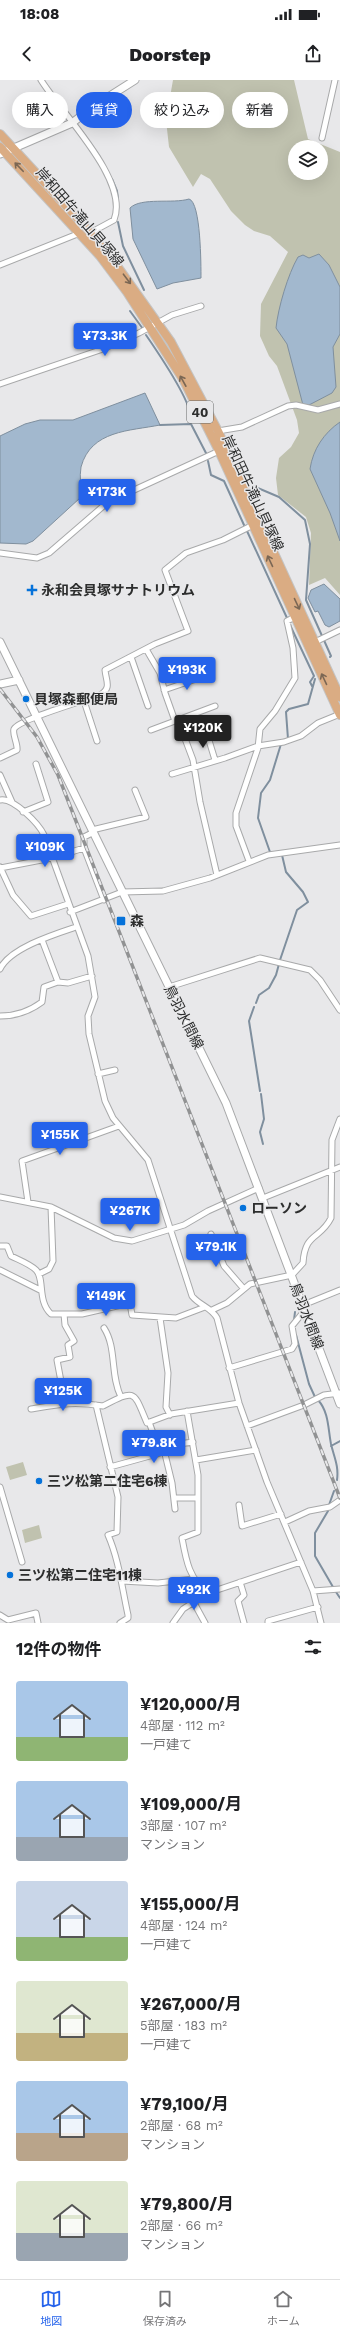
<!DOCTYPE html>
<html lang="ja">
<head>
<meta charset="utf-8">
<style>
  body { margin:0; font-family:"Work Sans","Noto Sans JP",sans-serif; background:#f2f2f2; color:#202124; height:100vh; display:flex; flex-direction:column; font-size:15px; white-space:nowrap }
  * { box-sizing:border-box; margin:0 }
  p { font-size:13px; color:#757577 }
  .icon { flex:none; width:22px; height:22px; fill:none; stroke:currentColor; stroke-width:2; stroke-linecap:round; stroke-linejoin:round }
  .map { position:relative; height:1543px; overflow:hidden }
  .panel { display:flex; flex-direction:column; background:#fff; flex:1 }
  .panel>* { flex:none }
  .top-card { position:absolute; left:12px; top:12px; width:316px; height:36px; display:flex; gap:8px }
  .buttons { position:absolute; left:288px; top:60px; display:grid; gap:8px }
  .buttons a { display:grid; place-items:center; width:40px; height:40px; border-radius:50%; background:#fff; box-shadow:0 4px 16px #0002; font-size:20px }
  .price { position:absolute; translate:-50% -34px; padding:0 9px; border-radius:4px; background:#2563eb; color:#fff; font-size:13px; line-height:26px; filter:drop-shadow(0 1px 2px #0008) }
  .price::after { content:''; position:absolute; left:50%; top:24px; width:12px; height:9px; margin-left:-6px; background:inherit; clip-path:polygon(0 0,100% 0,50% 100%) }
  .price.active { background:#222; color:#fff }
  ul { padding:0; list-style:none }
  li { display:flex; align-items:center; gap:12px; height:100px; padding:0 16px }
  li span { display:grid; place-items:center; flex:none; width:112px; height:80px; border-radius:4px; color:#555 }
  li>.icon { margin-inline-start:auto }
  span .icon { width:48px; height:48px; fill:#fffc; stroke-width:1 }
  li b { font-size:17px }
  h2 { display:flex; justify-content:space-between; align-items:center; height:48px; padding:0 16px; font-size:17px }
  .tag { padding:0 14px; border-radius:18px; background:#fff; box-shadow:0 4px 16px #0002; font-size:14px; line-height:36px }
  .tag.active { background:#2563eb; color:#fff }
  .status { display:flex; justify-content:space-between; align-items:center; height:28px; padding:0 20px; background:#fff; direction:ltr }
  .status svg { height:11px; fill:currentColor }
  header { display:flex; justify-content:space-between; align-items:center; height:52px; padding:0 16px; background:#fff; font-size:18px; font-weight:800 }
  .dock { display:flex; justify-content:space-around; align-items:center; height:56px; border-top:1px solid #e0e0e0; background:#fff; font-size:11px; color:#757577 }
  .dock a { display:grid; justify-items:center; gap:2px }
  .dock .active { color:#2563eb }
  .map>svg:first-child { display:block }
  .green { fill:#c0c2af; fill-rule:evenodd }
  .water { fill:#a2b8ce; stroke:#7f8f9e }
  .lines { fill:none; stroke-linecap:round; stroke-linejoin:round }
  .stream { stroke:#7f8f9e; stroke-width:2 }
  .street-casing { stroke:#a8a9aa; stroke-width:7 }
  .secondary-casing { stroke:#a8a9aa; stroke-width:9 }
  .primary-casing { stroke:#c4c4c4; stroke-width:10 }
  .street { stroke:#fff; stroke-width:5 }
  .secondary { stroke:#fff; stroke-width:7 }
  .primary { stroke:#daac83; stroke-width:8 }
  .rail-casing { stroke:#919293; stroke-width:3.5 }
  .rail { stroke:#e8e8ea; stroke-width:2; stroke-dasharray:6; stroke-linecap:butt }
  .oneway { stroke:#7b6754 }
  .poi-dot { fill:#0572da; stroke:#e8e8ea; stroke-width:1.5 }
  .labels { text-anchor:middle; stroke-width:3; stroke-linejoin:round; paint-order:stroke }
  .shield { fill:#e8e8ea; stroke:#656666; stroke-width:1 }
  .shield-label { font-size:13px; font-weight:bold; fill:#2d2e2e }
  .street-label { font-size:14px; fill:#2d2e2e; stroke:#e8e8ea }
  .poi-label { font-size:14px; font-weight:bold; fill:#2d2e2e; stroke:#e8e8ea; text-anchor:start }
</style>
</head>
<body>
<div class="status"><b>18:08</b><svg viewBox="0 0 49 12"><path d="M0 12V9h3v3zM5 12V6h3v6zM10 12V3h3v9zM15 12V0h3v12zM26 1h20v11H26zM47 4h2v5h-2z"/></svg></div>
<header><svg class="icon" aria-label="back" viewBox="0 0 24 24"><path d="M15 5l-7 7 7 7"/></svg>Doorstep<svg class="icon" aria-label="share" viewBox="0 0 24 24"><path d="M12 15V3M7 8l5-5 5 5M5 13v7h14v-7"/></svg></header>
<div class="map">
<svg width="340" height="1543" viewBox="0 0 340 1543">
  <rect width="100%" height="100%" fill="#e8e8ea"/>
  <!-- green -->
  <path class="green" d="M173,0H294L308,59L340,72V515L325,498L309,505L311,453L306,437L278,415L276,398L279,378L291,367L299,353L297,340L277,286L269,276L260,256L261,224L288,172L270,156L254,151L245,145L231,131L210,99L201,94L193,107L169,67L166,40ZM295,67H321V93H295Z
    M23,1382L27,1395L10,1400L6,1387Z
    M39,1445L42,1458L25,1463L22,1450Z"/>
  <!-- water -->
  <path class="water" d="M189,119C201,122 201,186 201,198L173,203L157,209L133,159L130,128C141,117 173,124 189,119Z
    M319,174L329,185L340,207V254L333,267L336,307L332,313L309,325H303L287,264L276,248C278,228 288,194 298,177L303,175L309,178Z
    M145,313L160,345C130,351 91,350 81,387C79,397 82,408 80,418L33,461L26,464L0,463V356L25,344L40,340H73Z
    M340,342V461L330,433L310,389C313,369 324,353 340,342Z
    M324,504L340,519V541L329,547L325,545L318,531L315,532L308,518L311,510Z"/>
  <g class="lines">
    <!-- stream -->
    <path class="stream" d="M81,50L100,77
      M112,99L117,111L118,119
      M118,142L123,166L144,210
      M130,231L143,249
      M146,255C157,271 192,322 191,339
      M160,345L191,344L207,375
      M208,381L211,395L224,401L244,445
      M253,406L279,417L305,440L310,464L306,520L331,576L330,577
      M247,451L287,538
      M290,545L314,596L310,602L312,606
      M288,659L286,632L289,629L308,624L315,599
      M270,772L258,738L261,713L270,700L281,664
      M280,880L297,830L308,822L303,812L286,792L282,775
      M256,923L259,915L269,908L276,895L279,884
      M254,927L249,941L260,1011
      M261,1014L264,1039L260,1052L263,1064
      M294,1240L295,1232
      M296,1255L309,1304L315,1317
      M318,1320C329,1332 328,1349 331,1364C334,1377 339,1386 337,1400
      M331,1366L340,1361
      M329,1425L334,1411
      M328,1431L315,1453V1476L333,1507
      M336,1512L340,1518"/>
    <!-- street casing -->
    <g class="street-casing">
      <path id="street" d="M41,0C61,33 130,100 114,140L90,153
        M322,58L335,0
        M0,185L80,153
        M0,304L100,270L139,253L172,235L201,226
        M218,351L242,347L288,326L296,325L318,330L340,324
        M0,473L37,478L49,473L108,422L219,371
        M315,562L340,550
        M146,569L160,593L165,613L175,641
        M131,577L148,626
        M164,610L205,596
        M84,621L97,661
        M178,640L193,680L200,722L217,795
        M151,650L215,626
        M207,654L215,680
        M0,678L17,670C18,664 12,654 14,649C19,639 87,620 100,615C112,608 106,601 105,590L155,564L188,551L165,490L186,473L223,460L253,445
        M172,694L225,678L258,666L284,662L301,656L318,643L340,634
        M0,695L12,722
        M0,720C13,717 39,744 44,755L88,876L95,917L88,936L89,954L105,1021L113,1038L148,1080L192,1216C200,1226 211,1227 217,1238L239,1323L267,1402L313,1511L321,1543
        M23,732L48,722L36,684
        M92,750L146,737L135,710
        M94,752L84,757V768L104,820
        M249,781L236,746V733L258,668L260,649L275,631L295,598L293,568L287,541L295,537
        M0,787L13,815L31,836L68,824
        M0,788L52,778L84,768
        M70,832L122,812L163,811L210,798L268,775L340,765
        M42,860L58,902L68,903L92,896
        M0,889C10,868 55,854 76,847
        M169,907L260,878L310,890L320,900L340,930
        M0,936C15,936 30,931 42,922L44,907L58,902
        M98,994L115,990
        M0,1117L51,1127L114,1158L132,1161L184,1145L208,1131L259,1108
        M263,1118L340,1087
        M28,1122L22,1081L119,1046
        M211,1154L224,1186L244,1209
        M0,1166H7L11,1176C19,1180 30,1184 36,1190C45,1199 37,1221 51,1234H82L130,1223L132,1235L176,1238L205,1227
        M0,1190L40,1210
        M39,1194L49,1189L53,1181L51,1127
        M303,1225L340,1210
        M212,1230L227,1223L250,1204L292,1195L303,1183C305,1152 320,1160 331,1138L332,1060L340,1039
        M64,1234L65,1245L74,1261L68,1265L70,1277L57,1280L65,1323
        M160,1238L168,1293L166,1327L170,1335
        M104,1248C117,1268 110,1295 121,1317
        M229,1288L292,1269L295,1264L292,1246L305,1230
        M96,1325L118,1417L117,1452L108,1455C119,1480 122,1508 128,1535V1538L120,1543
        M31,1329C60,1324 74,1321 103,1326C136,1309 133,1310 147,1343L171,1334L239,1323
        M187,1331L198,1395V1452L182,1458C186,1480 189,1499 208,1513
        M149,1342L160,1372
        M247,1346L304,1325L324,1315L340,1313
        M164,1370L172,1403L175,1429
        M196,1380L256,1370
        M110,1387L157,1374L179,1364L193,1362
        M0,1407L22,1482
        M174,1418H197
        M239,1425L242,1446L281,1434
        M285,1442L309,1431L330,1427L340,1420
        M122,1501L158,1503L193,1499
        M240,1502L244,1515L238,1521L244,1543
        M313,1511L340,1509
        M193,1521L205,1543
        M0,1535L8,1540L36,1533L38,1543
        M173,1543L183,1529L208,1513L301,1482
        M268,1543V1541L318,1527"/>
    </g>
    <!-- secondary casing -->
    <g class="secondary-casing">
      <path id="secondary" d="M0,74L72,43L94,26L135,0
        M0,562L226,1023L340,1324
        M0,604L19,600"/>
    </g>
    <!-- primary casing -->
    <g class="primary-casing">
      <path id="primary" d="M0,54L82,143L117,186L171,262L218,351L340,617
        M0,67L100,176L127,212L183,299L219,371L340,635"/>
    </g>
    <!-- street -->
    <use href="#street" class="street"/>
    <!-- secondary -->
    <use href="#secondary" class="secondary"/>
    <!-- primary -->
    <use href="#primary" class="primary"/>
    <!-- rail casing -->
    <g class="rail-casing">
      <path id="rail" d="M0,609L37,657L58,695L340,1418"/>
    </g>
    <!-- rail -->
    <use href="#rail" class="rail"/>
  </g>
  <!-- one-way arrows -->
  <defs><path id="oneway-shaft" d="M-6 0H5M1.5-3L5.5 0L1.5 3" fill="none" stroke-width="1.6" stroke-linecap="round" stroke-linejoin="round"/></defs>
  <g class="oneway">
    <use href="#oneway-shaft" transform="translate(19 87) rotate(-134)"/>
    <use href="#oneway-shaft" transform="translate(127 199) rotate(53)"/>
    <use href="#oneway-shaft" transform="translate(183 301) rotate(-119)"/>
    <use href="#oneway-shaft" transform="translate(270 481) rotate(-115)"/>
    <use href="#oneway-shaft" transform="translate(297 524) rotate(65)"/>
    <use href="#oneway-shaft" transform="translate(324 599) rotate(-115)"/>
  </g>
  <!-- markers -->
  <g class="poi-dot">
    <path d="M30 504h4v4h4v4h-4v4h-4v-4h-4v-4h4z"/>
    <circle cx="26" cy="619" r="4"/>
    <rect x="116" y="836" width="10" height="10" rx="2"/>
    <circle cx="243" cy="1128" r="4"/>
    <circle cx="39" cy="1401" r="4"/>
    <circle cx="10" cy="1495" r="4"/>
  </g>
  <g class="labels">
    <!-- shield labels -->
    <rect class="shield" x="187" y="321" width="26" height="22" rx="3"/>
    <g class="shield-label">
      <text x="200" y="337">40</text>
    </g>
    <!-- street labels -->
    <g class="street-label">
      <text transform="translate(80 137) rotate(49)" y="5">岸和田牛滝山貝塚線</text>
      <text transform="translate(253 413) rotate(65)" y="5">岸和田牛滝山貝塚線</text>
      <text transform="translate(184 937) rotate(63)" y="5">鳥羽水間線</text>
      <text transform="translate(307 1236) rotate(69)" y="5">鳥羽水間線</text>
    </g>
    <!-- poi labels -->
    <g class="poi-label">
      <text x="41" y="515">永和会貝塚サナトリウム</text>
      <text x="34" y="624">貝塚森郵便局</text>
      <text x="130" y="846">森</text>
      <text x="251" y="1133">ローソン</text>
      <text x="47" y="1406">三ツ松第二住宅6棟</text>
      <text x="18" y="1500">三ツ松第二住宅11棟</text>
    </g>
  </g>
</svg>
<div class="buttons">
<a><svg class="icon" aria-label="layers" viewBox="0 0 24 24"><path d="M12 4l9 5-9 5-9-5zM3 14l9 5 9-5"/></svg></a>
</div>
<b class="price" style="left:105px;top:277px">¥73.3K</b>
<b class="price" style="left:107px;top:433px">¥173K</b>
<b class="price" style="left:187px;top:611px">¥193K</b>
<b class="price active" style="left:203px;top:669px">¥120K</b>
<b class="price" style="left:45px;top:788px">¥109K</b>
<b class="price" style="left:60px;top:1076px">¥155K</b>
<b class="price" style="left:130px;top:1152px">¥267K</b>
<b class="price" style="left:216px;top:1188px">¥79.1K</b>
<b class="price" style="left:106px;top:1237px">¥149K</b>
<b class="price" style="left:63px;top:1332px">¥125K</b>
<b class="price" style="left:154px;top:1384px">¥79.8K</b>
<b class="price" style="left:194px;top:1531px">¥92K</b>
<div class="top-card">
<a class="tag">購入</a>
<a class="tag active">賃貸</a>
<a class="tag">絞り込み</a>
<a class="tag">新着</a>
</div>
</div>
<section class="panel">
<h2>12件の物件<svg class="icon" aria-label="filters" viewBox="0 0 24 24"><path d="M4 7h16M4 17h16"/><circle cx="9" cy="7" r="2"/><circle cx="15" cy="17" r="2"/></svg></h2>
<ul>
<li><span style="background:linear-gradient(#a9c7e8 70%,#8fb573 0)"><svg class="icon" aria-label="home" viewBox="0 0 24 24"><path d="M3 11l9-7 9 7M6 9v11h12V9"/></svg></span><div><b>¥120,000/月</b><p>4部屋 · 112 m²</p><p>一戸建て</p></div></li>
<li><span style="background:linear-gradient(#a9c7e8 70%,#9aa5b1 0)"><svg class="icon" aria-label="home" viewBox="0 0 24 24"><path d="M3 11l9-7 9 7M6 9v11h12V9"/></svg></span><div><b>¥109,000/月</b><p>3部屋 · 107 m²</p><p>マンション</p></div></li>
<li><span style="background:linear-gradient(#c9d6e8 70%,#8fb573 0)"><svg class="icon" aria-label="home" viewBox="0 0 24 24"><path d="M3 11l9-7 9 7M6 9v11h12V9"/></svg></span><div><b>¥155,000/月</b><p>4部屋 · 124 m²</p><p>一戸建て</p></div></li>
<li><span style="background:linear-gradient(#dfe7d0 65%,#c2b280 0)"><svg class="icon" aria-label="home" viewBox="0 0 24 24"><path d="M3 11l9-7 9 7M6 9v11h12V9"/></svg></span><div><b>¥267,000/月</b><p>5部屋 · 183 m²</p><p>一戸建て</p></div></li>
<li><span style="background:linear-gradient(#a9c7e8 65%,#b9a48a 0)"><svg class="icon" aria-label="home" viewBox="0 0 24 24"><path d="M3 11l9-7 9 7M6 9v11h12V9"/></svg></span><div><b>¥79,100/月</b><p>2部屋 · 68 m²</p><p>マンション</p></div></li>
<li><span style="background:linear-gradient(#dfe7d0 65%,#9aa5b1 0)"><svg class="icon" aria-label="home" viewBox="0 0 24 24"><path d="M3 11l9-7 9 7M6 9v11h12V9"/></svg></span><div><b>¥79,800/月</b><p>2部屋 · 66 m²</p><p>マンション</p></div></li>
</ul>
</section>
<nav class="dock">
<a class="active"><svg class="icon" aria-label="map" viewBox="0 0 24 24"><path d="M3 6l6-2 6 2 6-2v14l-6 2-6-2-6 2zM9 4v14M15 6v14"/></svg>地図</a>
<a><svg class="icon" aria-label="saved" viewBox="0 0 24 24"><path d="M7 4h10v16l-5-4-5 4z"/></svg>保存済み</a>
<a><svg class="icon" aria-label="home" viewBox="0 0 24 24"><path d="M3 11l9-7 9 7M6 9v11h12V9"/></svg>ホーム</a>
</nav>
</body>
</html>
